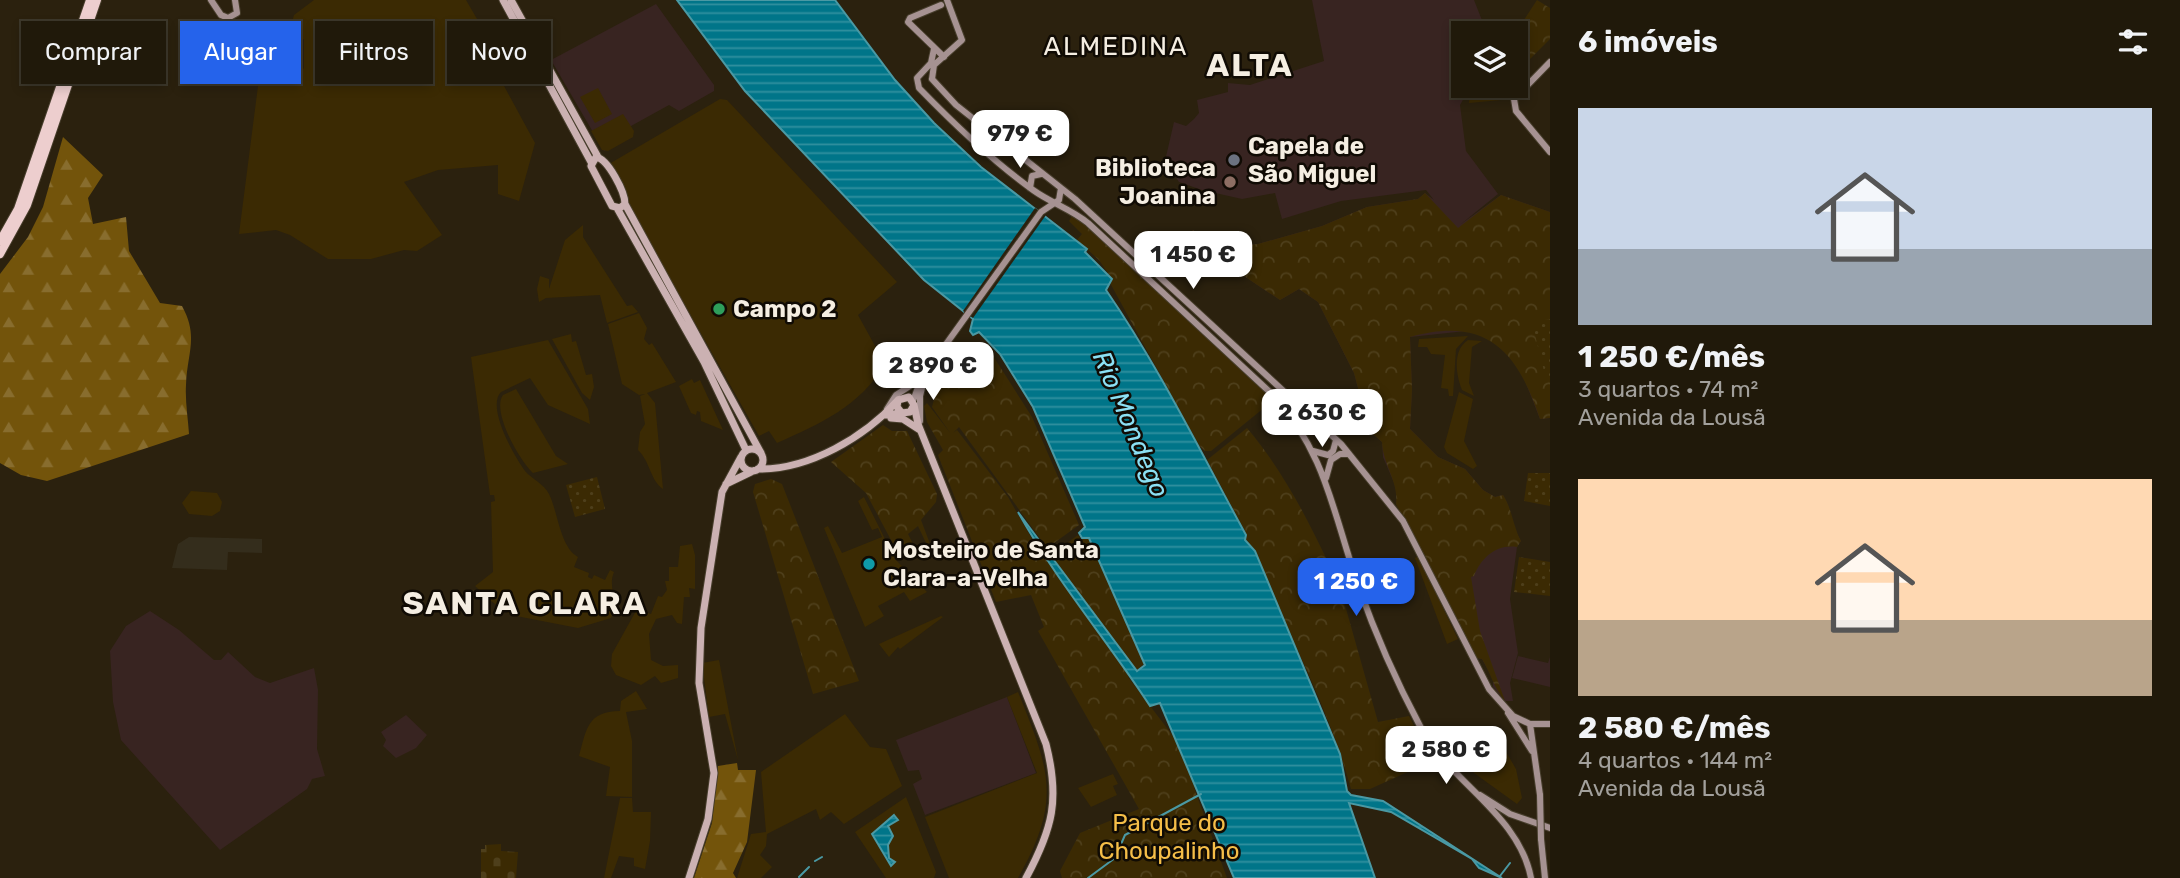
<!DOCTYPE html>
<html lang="pt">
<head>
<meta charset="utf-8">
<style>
  body { margin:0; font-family:Rubik,sans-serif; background:#282213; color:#f1f3f6; height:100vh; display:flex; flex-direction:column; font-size:26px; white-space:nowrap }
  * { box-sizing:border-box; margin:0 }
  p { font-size:23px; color:#a2a09c }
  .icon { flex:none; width:38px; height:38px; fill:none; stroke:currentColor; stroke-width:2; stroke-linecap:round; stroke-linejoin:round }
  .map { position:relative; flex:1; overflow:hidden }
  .details { display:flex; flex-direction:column; background:#20190a; width:630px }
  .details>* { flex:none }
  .hud { position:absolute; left:21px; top:21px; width:665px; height:63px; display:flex; gap:14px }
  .controls { position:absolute; left:1451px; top:21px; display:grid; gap:14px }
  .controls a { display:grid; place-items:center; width:77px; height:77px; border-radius:0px; background:#20190a; box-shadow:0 4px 10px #0003,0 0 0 2px #3d382b; font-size:35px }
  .price { position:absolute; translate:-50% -60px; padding:0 16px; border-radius:14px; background:#fff; color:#222; font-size:23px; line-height:46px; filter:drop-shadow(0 2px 4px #0008) }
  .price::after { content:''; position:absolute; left:50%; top:42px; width:21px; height:16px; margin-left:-10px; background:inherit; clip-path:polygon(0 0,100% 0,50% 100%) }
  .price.current { background:#2563eb; color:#fff }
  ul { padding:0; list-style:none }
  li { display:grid; align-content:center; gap:14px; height:371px; padding:0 28px }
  li span { display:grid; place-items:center; height:217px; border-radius:0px; color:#555 }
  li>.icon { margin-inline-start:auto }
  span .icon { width:126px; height:126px; fill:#fffc; stroke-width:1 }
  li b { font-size:30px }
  h2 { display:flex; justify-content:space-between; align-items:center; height:84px; padding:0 28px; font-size:30px }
  .tag { padding:0 24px; border-radius:0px; background:#20190a; box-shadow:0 4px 10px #0003,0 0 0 2px #3d382b; font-size:24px; line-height:63px }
  .tag.current { background:#2563eb; color:#fff }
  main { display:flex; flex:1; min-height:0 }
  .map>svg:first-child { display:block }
  .education { fill:#382421 }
  .medical { fill:#342d1c }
  .grass { fill:#3b2a03 }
  .forest { fill:url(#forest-firs) }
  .cemetery { fill:url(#cemetery-stones) }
  .park { fill:url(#park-crowns) }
  .garden { fill:url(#garden-dots) }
  .water { fill:url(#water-rules); stroke:#4a99a4; stroke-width:2 }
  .pier { fill:#2b210e }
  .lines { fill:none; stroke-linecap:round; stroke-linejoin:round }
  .stream { stroke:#4a99a4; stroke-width:2 }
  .secondary-casing { stroke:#473e2c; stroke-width:8 }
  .primary-casing { stroke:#473e2c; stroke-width:9 }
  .highway-casing { stroke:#473e2c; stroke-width:10 }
  .secondary { stroke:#a69292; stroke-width:6 }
  .primary { stroke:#cbb1b2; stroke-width:7 }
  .highway { stroke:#edcece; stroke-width:8 }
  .secondary-bridge-casing { stroke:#473e2c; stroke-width:8; stroke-linecap:butt }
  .secondary-bridge { stroke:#a69292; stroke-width:6 }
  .worship-dot { fill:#6b7280; stroke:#100b04; stroke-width:2.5 }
  .education-dot { fill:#8d6e63; stroke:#100b04; stroke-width:2.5 }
  .leisure-dot { fill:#2e9e5b; stroke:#100b04; stroke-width:2.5 }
  .culture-dot { fill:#0f9aa8; stroke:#100b04; stroke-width:2.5 }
  .labels { text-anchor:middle; stroke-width:5; stroke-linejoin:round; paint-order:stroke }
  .poi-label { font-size:24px; font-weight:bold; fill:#f5eee2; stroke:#100b04; text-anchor:start }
  .park-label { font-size:24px; fill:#f5be48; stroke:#100b04 }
  .neighbourhood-label { font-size:26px; letter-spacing:2px; fill:#f5eee2; stroke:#100b04 }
  .water-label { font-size:26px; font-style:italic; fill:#8be0f4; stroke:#100b04 }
  .district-label { font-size:32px; font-weight:bold; letter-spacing:2px; fill:#f5eee2; stroke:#100b04 }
</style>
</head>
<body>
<main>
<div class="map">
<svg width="1550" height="878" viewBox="0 0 1550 878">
  <defs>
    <pattern id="forest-firs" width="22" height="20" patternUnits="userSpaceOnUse" patternTransform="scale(1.75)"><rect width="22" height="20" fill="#73540b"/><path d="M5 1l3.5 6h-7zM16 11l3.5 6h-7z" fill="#886d2e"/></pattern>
    <pattern id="cemetery-stones" width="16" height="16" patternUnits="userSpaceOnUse" patternTransform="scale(1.75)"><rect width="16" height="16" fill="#3b2a03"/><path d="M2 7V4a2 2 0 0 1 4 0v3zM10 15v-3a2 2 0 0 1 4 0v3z" fill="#4e3f1b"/></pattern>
    <pattern id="park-crowns" width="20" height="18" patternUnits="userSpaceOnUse" patternTransform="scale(1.75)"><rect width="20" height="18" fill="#3b2a03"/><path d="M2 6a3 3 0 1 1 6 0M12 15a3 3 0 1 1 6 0" fill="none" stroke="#4e3f1b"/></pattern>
    <pattern id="garden-dots" width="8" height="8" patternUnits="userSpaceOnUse" patternTransform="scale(1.75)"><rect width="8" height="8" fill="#3b2a03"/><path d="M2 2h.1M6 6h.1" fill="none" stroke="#4e3f1b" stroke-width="1.8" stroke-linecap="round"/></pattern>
    <pattern id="water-rules" width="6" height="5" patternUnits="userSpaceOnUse" patternTransform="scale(1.75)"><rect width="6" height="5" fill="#007589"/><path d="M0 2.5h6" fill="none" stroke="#32909f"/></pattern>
  </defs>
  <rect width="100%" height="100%" fill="#2b210e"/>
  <!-- education -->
  <path class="education" d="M1312,0H1474L1487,33H1463V86H1471L1460,105L1466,151L1498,194L1461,224L1501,195L1550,212V418L1540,419L1520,368L1499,345L1486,336L1466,331L1410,337L1412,390L1410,429L1438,457L1465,469L1483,490L1495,497L1503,495L1508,505L1511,523L1521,541L1517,547L1510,599L1518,653L1510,683L1513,701H1505L1493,687V679L1482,659L1476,658L1396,504L1398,492L1383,457L1382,442L1351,415L1362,403L1354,373L1318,302L1299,289L1280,300L1187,238L1193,230L1206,243L1240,246L1258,244L1322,226L1367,207L1418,199L1425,193L1434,200L1426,190L1341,201L1282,219L1275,193L1242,199L1202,190L1179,182L1165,161L1174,122L1186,126L1194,119L1199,113L1197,100L1228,92V83L1250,85L1324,61Z
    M656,4L714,85V91L679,111L669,105L631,126L633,137L604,151L551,60Z
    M150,611L179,630L214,660H221L228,652L255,677L270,683L314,668L318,690L317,749L325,776L312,779L307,789L220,850L121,740L113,702L110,651L126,626Z
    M1518,656L1548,663L1550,657V687L1512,678Z
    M1007,697L1036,773L925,815L913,784L922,779L919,770L908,771L896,740Z
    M406,715L427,735L416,748L396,758L383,746L386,740L381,732Z"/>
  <!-- medical -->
  <path class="medical" d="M189,537L262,539V553L228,552L227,570L172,568L178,544Z"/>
  <!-- grass -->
  <path class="grass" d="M314,0H466L498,55L490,60L535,143L519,201L498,194V165L438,170L404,182L442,235L417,251L404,250L371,259H328L290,235L276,230L239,234L258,86L292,77L304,68V40L291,26L294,15Z
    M1470,86L1506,87L1509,93L1503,98L1501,96V100L1469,103Z
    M598,88L612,114L595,123L580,97Z
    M720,99L727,100L897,282L858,315L885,364C860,406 820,424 777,443L769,431L759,436L630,208L628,200L609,164Z
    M623,114L634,131L633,137L608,151L602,150L591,131Z
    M583,225V237L627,306L632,305L638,312L607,323L600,295L546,298L539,302L537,289L540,276L549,279V289L565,240Z
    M639,313L647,328L644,339L649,345L652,343L676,382L647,393L655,403L663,489C650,480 650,461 638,450L640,432L645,424L640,396L645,394L639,395L622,384L608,324Z
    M571,334L572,342L576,341L586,375L592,374L594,387L590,400L582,393L552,339Z
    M1468,336L1456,349L1453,396H1449L1448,389L1441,388L1445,355L1431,354L1427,347H1418L1419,339Z
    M548,340L588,409L590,424L548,405L530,378L501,392C486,407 514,456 525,471C532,479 544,484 549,494C558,512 560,547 578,557L574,567L589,573L588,577L592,579L594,575L605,580L610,570L614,572C607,588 620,602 611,618L578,628L511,615L491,601L475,586L493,572L491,502L495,501L494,495H490L471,357Z
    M1468,340L1482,341L1472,347L1469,383L1474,396L1462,390C1456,375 1452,350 1468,340Z
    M692,379L694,383L700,380L723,430L701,421L700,412L697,411L696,415L691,413L679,386Z
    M516,389L556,456L568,464L533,473C520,461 491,411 503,395Z
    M1459,392L1473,399L1464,441L1477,466L1473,469L1447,453L1444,447Z
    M191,491L217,493L222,502L220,511L212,516L189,514L182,503Z
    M864,497L895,559L927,592L910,601L904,592L878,606L884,616L865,627L824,528L828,526L842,553L882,537L878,528L872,530L858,501Z
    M692,544L695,555V589L689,588L690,597H684L682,624L677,623L672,615L656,619L649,634L651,660L663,666L678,665V678L661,683L655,676L641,685L616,675L611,666L612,654L637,609L651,614L658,596L662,597L667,590L665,581H669V567H678L680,546Z
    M1418,556L1458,639L1447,644L1415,558Z
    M941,616L943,617L900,649L898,647L889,657L879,644Z
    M719,660L738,760L725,714L709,717L702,663Z
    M636,691L647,709L626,712L632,741V797L606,796L610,767L579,756C587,728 587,712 620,711L621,701Z
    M1018,692C1050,771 1062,800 1018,878H949L925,817L1037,773L1007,697Z
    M845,714L870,747L886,749L902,786L844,824L831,812L820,820L816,809L767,834L766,846L760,855L772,867L761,878H737L751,834L766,832L761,772Z
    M1495,733L1516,769L1522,798L1517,804L1474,773L1460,758Z
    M1113,774L1118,784L1113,786L1117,795L1091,807L1078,788Z
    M906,797L936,872L934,878H886L855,832Z
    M620,798H632L633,812H651L650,841L645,869L634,866V858L619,856L611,878H604Z"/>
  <!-- forest -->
  <path class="forest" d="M63,137L103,175L88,198L93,224L126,217L129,251L160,303L182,306C199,337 187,353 186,385C185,401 188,418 189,434L47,481L21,475L0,463V274L28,237L43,207Z
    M737,763L738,770H756L747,842L733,873L736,878H694L712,823L718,766Z"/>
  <!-- cemetery -->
  <path class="cemetery" d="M501,844V851L518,852L516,878H481V849H485V845Z"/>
  <!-- park -->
  <path class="park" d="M1537,0L1550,8V39L1529,60L1516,54V33H1512L1515,26L1524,32L1529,24L1524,20Z
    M1425,193L1458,228L1501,195L1550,212V418L1540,419C1517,350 1486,316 1410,337L1412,390L1410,429L1438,457L1465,469L1483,490L1495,497L1503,495C1512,509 1513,526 1521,541L1517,547C1496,544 1481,558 1474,576L1471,577L1480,631L1505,701C1494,688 1491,674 1482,659L1476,658L1396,504C1399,482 1383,465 1382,442L1351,415L1362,403L1354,373L1318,302L1299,289L1280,300L1187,238L1193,230L1206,243L1240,246L1258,244L1322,226L1367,207L1418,199Z
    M1073,214L1268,395L1270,403L1211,451H1205L1198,444L1109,281L1112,279L1099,260L1077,240L1082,234L1069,221Z
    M986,345L1032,417L1079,525L1047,548L959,427L953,433L957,430L1008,497L1044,560L1078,535L1080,539L1089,538L1144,664L1128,677L1176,740L1196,786L1194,788L1227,878H1062L1060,871L1080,833L1139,809L1038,631L1044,627L1031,595L996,602L938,455L943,450L927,422L924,406L927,403L951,434L932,407C940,376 961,363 986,345Z
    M883,425L892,431H907L937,494L936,502L921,520L930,544L927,545L918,526L908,534L914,546L899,555L866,493L831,462Z
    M1247,428C1281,468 1305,514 1327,560L1333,558L1342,582L1339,584L1378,722L1409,716L1432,761L1370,789H1351C1333,723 1303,661 1273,599C1264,579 1260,557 1246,540L1247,535L1207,460Z
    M771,479L782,484L859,681L813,694L753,492L755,484Z"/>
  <!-- garden -->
  <path class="garden" d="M1550,319V378L1546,379L1532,323Z
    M1528,473H1550V506L1524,501Z
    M597,477L605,509L575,517L566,485Z
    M1519,557L1550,562V596L1514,592Z"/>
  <!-- water -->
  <path class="water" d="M677,0H835L895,80L934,123L981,167L1087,249L1085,252L1112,279L1106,290C1159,367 1201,453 1246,535L1245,540L1255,551L1340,754L1347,791L1351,795L1383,801L1502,878L1479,868L1472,859L1391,812L1349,803L1375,878H1234L1160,703L1150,706C1110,644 1057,582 1018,512L1137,671L1145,665L1089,538H1082L1079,533L1085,527L1033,407L1000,354L979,332L973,335L970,331L973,319L924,280L745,91Z
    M894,815L898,820L888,826L893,836L888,845L889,858L895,862L891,866L872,834Z"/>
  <!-- pier -->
  <path class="pier" d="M1035,208L1046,215L973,318L963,311Z"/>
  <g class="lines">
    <!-- stream -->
    <path class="stream" d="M815,861L822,857
      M1500,876L1510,863
      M799,877L809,867
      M1088,878L1115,858L1125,835L1201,794"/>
    <!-- secondary casing -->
    <g class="secondary-casing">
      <path id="secondary" d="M211,0L221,15L228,18L237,13L235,0
        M941,5L910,18L908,22L944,57
        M934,49L931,63L917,78L919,88C954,124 991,160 1033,190C1051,203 1071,209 1088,223L1272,394C1326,452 1333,513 1358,585C1375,633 1396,681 1420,726C1449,782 1519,814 1531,878
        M1550,62L1514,99L1516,111L1550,152
        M932,79L956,105L1075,199L1341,444L1403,521L1489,689L1513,716L1530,724H1550
        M932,79L934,65L962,40L947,0
        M1030,188L1032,176L1041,174
        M913,401L921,379L1041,212L1059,200L1061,188
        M887,409L896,395L919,380
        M920,421V396L925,376
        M1313,451L1328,455L1333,451L1336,440
        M1326,478L1331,460L1340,454H1349
        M1508,713L1532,751
        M1530,724L1540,795
        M1480,795L1510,814L1550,828
        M1541,839L1545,878"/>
    </g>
    <!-- primary casing -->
    <g class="primary-casing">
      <path id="primary" d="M503,0L591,162
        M511,0L598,157
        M596,157C608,159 625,192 625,204L620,208L612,206L591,166Z
        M625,204L761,453
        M617,208L704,362L746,450
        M914,405L918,424L1046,744C1060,799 1053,828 1026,878
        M885,415L910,412L914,405L909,397L898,400L897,407L901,412
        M891,418L903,419L920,430
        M741 460a11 11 0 1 1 22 0a11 11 0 1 1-22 0Z
        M758,469C809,470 865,437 898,400
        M726,484L753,471
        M689,878L708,819L714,773L699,683L701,628L722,492L741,457"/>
    </g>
    <!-- highway casing -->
    <g class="highway-casing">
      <path id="highway" d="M0,241L18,209L90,0
        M0,254L27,205L97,0"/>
    </g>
    <!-- secondary -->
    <use href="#secondary" class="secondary"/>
    <!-- primary -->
    <use href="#primary" class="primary"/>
    <!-- highway -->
    <use href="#highway" class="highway"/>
    <!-- secondary-bridge casing -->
    <g class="secondary-bridge-casing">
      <path id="secondary-bridge" d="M1540,795L1541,839"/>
    </g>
    <!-- secondary-bridge -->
    <use href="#secondary-bridge" class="secondary-bridge"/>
  </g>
  <!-- markers -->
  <circle class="worship-dot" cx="1234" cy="160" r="7"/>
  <circle class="education-dot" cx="1230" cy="182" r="7"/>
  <circle class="leisure-dot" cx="719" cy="309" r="7"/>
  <circle class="culture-dot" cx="869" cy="564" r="7"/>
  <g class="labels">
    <!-- poi labels -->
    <g class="poi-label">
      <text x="1248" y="154">Capela de<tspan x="1248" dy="28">São Miguel</tspan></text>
      <text x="1216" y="176" text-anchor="end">Biblioteca<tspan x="1216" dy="28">Joanina</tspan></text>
      <text x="733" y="317">Campo 2</text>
      <text x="883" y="558">Mosteiro de Santa<tspan x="883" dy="28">Clara-a-Velha</tspan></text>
    </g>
    <!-- park labels -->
    <g class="park-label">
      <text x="1169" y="831">Parque do<tspan x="1169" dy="28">Choupalinho</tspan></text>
    </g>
    <!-- neighbourhood labels -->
    <g class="neighbourhood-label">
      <text x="1116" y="55">ALMEDINA</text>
    </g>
    <!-- water labels -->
    <g class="water-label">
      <text transform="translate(1131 424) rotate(67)" y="9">Rio Mondego</text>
    </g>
    <!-- district labels -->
    <g class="district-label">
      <text x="1250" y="76">ALTA</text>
      <text x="525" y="614">SANTA CLARA</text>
    </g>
  </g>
</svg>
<div class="controls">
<a><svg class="icon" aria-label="layers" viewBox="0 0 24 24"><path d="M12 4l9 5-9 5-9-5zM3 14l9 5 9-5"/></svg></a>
</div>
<b class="price" style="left:1020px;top:170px">979 €</b>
<b class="price" style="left:1193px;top:291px">1 450 €</b>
<b class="price" style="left:933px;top:402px">2 890 €</b>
<b class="price" style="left:1322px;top:449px">2 630 €</b>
<b class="price current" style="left:1356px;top:618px">1 250 €</b>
<b class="price" style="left:1446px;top:786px">2 580 €</b>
<div class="hud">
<a class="tag">Comprar</a>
<a class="tag current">Alugar</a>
<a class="tag">Filtros</a>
<a class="tag">Novo</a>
</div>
</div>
<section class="details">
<h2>6 imóveis<svg class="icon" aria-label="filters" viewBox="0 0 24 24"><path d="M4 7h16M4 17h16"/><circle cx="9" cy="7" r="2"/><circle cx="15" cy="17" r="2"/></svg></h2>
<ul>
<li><span style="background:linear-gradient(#c9d6e8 65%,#9aa5b1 0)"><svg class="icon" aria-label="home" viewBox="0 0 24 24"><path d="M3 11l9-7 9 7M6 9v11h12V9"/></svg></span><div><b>1 250 €/mês</b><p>3 quartos · 74 m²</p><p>Avenida da Lousã</p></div></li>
<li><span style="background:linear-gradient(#ffd9b3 65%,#b9a48a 0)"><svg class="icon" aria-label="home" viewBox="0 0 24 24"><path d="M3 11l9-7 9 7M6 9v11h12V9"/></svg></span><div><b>2 580 €/mês</b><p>4 quartos · 144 m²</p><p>Avenida da Lousã</p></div></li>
</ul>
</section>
</main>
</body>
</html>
